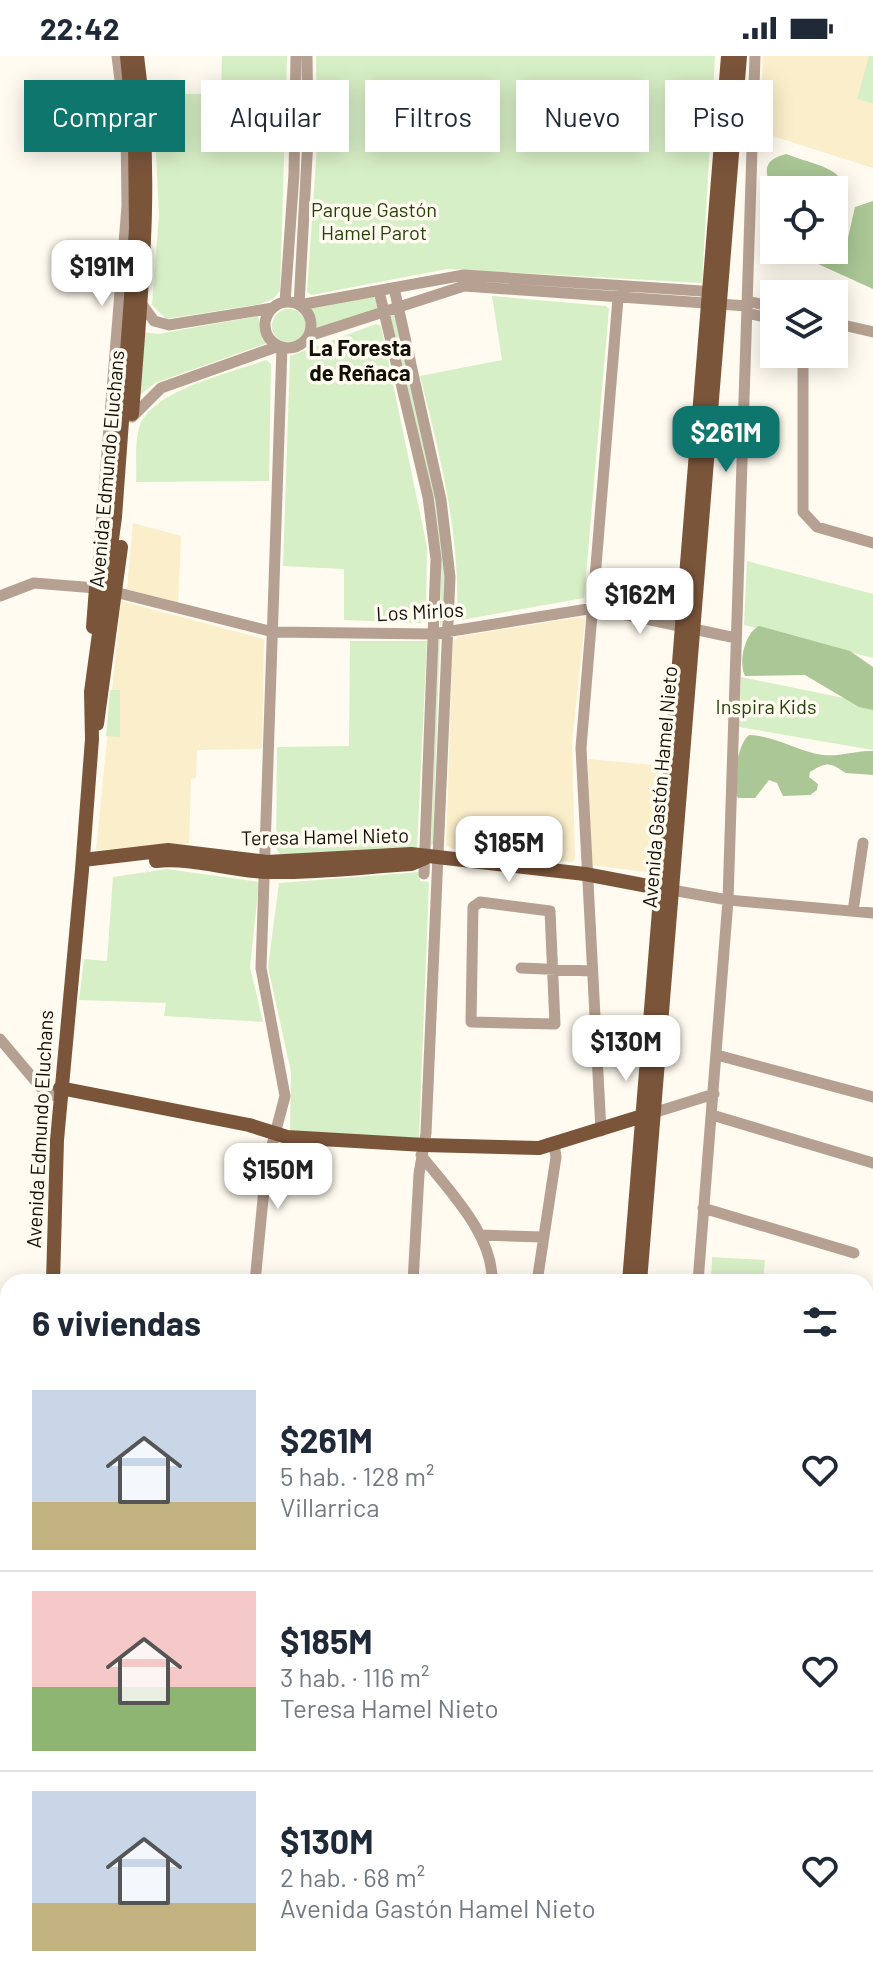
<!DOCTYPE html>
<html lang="es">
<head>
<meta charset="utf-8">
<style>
  body { margin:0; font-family:Barlow,sans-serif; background:#f6f6f7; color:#1f2937; height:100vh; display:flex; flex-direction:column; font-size:30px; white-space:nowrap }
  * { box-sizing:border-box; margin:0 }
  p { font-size:26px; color:#747a83 }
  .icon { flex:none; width:44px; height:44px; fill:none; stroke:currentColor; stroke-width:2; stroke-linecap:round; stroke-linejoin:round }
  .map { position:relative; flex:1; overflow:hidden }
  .details { position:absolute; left:0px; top:1218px; width:874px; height:712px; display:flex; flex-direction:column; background:#fff; border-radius:24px 24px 0 0; box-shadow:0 4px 20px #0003 }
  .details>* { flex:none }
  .guide { position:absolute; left:24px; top:24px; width:826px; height:72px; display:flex; gap:16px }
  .fabs { position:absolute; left:760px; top:120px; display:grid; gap:16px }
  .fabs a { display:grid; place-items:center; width:88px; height:88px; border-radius:0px; background:#fff; box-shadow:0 4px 20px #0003; font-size:40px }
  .price { position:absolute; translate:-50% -68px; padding:0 18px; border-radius:16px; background:#fff; color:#222; font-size:26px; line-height:52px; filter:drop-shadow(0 2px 4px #0008) }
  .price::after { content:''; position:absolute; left:50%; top:48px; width:24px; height:18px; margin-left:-12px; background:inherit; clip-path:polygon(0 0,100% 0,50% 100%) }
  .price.on { background:#0f766e; color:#fff }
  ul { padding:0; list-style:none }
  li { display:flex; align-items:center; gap:24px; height:200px; padding:0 32px }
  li+li { border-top:2px solid #e0e1e3 }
  li span { display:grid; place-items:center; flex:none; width:224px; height:160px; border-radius:0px; color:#555 }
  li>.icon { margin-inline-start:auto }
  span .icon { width:96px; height:96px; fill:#fffc; stroke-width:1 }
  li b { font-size:34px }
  h2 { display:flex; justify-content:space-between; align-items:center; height:96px; padding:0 32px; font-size:34px }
  .tag { padding:0 28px; border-radius:0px; background:#fff; box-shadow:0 4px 20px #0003; font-size:28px; line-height:72px }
  .tag.on { background:#0f766e; color:#fff }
  .status { display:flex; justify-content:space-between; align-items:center; height:56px; padding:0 40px; background:#fff; direction:ltr }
  .status svg { height:22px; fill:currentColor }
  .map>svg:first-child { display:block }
  .built { fill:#fbeecb }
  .green { fill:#d7efc6 }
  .forest { fill:#aac795 }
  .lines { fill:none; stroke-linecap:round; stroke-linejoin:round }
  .minor { stroke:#b6a091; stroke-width:11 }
  .major { stroke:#7b553a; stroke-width:14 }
  .labels { text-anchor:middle; stroke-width:7; stroke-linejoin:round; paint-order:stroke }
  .park-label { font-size:20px; fill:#27410b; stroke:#fffbf0 }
  .street-label { font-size:20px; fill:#131007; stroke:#fffbf0 }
  .neighbourhood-label { font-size:22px; font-weight:bold; fill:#131007; stroke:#fffbf0 }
</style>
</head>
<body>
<div class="status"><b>22:42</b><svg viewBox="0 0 49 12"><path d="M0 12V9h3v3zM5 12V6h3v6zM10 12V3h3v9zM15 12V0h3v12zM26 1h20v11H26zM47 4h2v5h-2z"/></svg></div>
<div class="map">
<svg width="873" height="1930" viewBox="0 0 873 1930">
  <rect width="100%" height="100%" fill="#fffbf0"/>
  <!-- built -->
  <path class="built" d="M763,0H873V112L760,76Z
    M133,467L181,480L178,547L127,533Z
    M121,545L264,583L262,693L197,694L196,722L191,723L189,788L96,794Z
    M580,561L585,564L572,686L575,803L572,806L450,792L446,789L453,585L457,581Z
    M588,703L663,710L654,817L590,809Z"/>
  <!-- green -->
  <path class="green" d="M222,0H287L280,235L273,243L260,248L166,263L152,249L159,158L153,38H221Z
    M316,0H715L702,227L447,213L312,239L307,236L317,90Z
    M869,0H873V47L857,43Z
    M374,240L378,253L316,273V263L310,251Z
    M492,240L606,250L609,253L584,542L461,564L457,560C460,477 440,399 420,320L502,304Z
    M272 270a17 17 0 1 1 34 0a17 17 0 1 1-34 0Z
    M390,257H394C408,319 465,521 440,571L441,503L429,425Z
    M258,260L267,287L155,327L137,341L142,276L158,278Z
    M376,268L381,270L427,491L426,561L421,567L344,564V513L283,510L290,300Z
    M266,304L271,308L269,425L136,426C137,409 134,385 140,369C155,333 231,317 266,304Z
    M747,505L873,538V602L744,569Z
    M440,582L433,788L431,790L438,584Z
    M350,585H427L417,792L281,799L276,793L277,691L349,690Z
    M741,621L873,648V694L739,671Z
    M110,634H120V681L106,680Z
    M167,813L259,826L250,911L263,966L164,960L166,947L79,944L84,903L107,905L113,821Z
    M420,816V825L429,826L419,1083L290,1075L291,1016L268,911L279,827Z
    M712,1201L765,1204L763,1226H711Z
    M223,1922H624L625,1930H188Z
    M653,1922H752L753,1930H655Z"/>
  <!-- forest -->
  <path class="forest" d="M786,98C826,113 863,113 834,167V134H774V138C766,119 759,105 786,98Z
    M873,145V233L816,207L776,202L762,190L774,169V194H828L839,199L845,195L855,151Z
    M759,570L850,595L873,611V654L859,651L805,619L745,620C738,606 745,577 759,570Z
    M749,679C772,679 800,696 823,699C840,701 856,694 873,695V719L846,717C831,708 829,704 810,716L809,721L818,728L817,734L810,739L783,740L777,727L769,724L755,742H738C731,730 737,688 749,679Z
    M866,1387L873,1433V1574L866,1572Z"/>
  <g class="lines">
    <!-- minor -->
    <path class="minor" d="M307,0L308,82L299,249L464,219L716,236
      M394,232L441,444L450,521L426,1077L419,1118L413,1226
      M379,235L428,441L436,503L424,818
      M747,245L774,251
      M265 269a23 23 0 1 1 46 0a23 23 0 1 1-46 0Z
      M285,246L294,118L296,0
      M141,247L154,265L169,269L273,252
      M747,257L774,263
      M834,267L873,276
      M309,280L464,230L747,250
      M803,298V456L817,471L873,487
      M132,361L161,332L279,290
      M107,534L273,576L433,578L594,552L736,582
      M0,540L34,527L96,532L127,150L126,72L117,0
      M672,834L728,844L873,857
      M480,846L550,855L555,968L471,966L473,851Z
      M853,855L863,787
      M521,912L591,915
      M0,983L42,1033L60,1042
      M717,999L873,1041
      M653,1057L714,1038
      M712,1059L873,1107
      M601,1075L581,692L619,230
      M421,1099C448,1134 494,1179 492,1226
      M703,1152L854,1197
      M480,1179L543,1181
      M255,1226L266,1112L285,1040L261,912L282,291
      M537,1226L556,1101L554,1089
      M698,1226L728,844L755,0
      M866,1370L873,1372
      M0,1585L3,1596L0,1607
      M0,1668L8,1731
      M47,1922L49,1930"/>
    <!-- major -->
    <path class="major" d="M132,358C141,237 154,121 137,0
      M93,571L96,532
      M97,668L121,491
      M83,804L168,794L267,806L411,798L585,818L669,834
      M156,805C193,801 230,815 268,816C315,817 364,811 411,808L425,802
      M60,1032L249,1069L287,1081L424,1089L539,1092L649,1058
      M53,1226L57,1084L82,814L92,683L91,636L115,461L136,173L135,82L127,0
      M629,1226L728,0
      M640,1226L740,0
      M117,1922L119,1930
      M633,1922L635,1930
      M647,1922L649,1930"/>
  </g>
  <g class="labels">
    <!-- park labels -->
    <g class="park-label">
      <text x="374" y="161">Parque Gastón<tspan x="374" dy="23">Hamel Parot</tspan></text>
      <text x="766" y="658">Inspira Kids</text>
    </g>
    <!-- street labels -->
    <g class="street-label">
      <text transform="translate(107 413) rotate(-85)" y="7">Avenida Edmundo Eluchans</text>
      <text transform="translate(420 556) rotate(-3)" y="7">Los Mirlos</text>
      <text transform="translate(660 731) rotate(-85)" y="7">Avenida Gastón Hamel Nieto</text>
      <text transform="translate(325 781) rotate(-1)" y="7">Teresa Hamel Nieto</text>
      <text transform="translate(40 1073) rotate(-87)" y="7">Avenida Edmundo Eluchans</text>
    </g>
    <!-- neighbourhood labels -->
    <g class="neighbourhood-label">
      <text x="360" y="300">La Foresta<tspan x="360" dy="25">de Reñaca</tspan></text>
    </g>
  </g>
</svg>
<div class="fabs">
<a><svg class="icon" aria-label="locate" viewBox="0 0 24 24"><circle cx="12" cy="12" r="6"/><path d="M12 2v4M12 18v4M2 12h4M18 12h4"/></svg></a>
<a><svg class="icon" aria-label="layers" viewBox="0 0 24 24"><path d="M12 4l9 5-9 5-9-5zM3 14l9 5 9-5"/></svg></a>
</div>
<b class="price" style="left:102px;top:252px">$191M</b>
<b class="price on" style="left:726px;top:418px">$261M</b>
<b class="price" style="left:640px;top:580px">$162M</b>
<b class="price" style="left:509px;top:828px">$185M</b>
<b class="price" style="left:626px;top:1027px">$130M</b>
<b class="price" style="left:278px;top:1155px">$150M</b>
<div class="guide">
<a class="tag on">Comprar</a>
<a class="tag">Alquilar</a>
<a class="tag">Filtros</a>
<a class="tag">Nuevo</a>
<a class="tag">Piso</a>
</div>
<section class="details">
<h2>6 viviendas<svg class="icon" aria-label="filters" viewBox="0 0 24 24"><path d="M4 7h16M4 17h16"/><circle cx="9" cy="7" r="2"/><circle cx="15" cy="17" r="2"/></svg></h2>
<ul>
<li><span style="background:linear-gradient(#c9d6e8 70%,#c2b280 0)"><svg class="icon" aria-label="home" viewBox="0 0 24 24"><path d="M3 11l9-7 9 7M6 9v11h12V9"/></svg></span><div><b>$261M</b><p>5 hab. · 128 m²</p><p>Villarrica</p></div><svg class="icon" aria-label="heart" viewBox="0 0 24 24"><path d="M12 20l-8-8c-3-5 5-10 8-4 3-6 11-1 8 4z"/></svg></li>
<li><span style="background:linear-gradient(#f6c9c9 60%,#8fb573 0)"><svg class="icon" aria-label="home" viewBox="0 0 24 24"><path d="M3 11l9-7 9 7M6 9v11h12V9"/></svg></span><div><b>$185M</b><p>3 hab. · 116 m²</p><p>Teresa Hamel Nieto</p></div><svg class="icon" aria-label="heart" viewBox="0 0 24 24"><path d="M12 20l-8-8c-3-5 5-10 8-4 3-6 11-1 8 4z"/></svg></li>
<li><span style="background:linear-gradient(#c9d6e8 70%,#c2b280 0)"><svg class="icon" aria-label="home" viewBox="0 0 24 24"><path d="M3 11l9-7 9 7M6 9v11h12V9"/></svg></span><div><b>$130M</b><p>2 hab. · 68 m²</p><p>Avenida Gastón Hamel Nieto</p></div><svg class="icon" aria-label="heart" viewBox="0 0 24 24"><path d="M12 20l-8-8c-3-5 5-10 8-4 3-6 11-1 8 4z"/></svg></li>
</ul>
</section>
</div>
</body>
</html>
